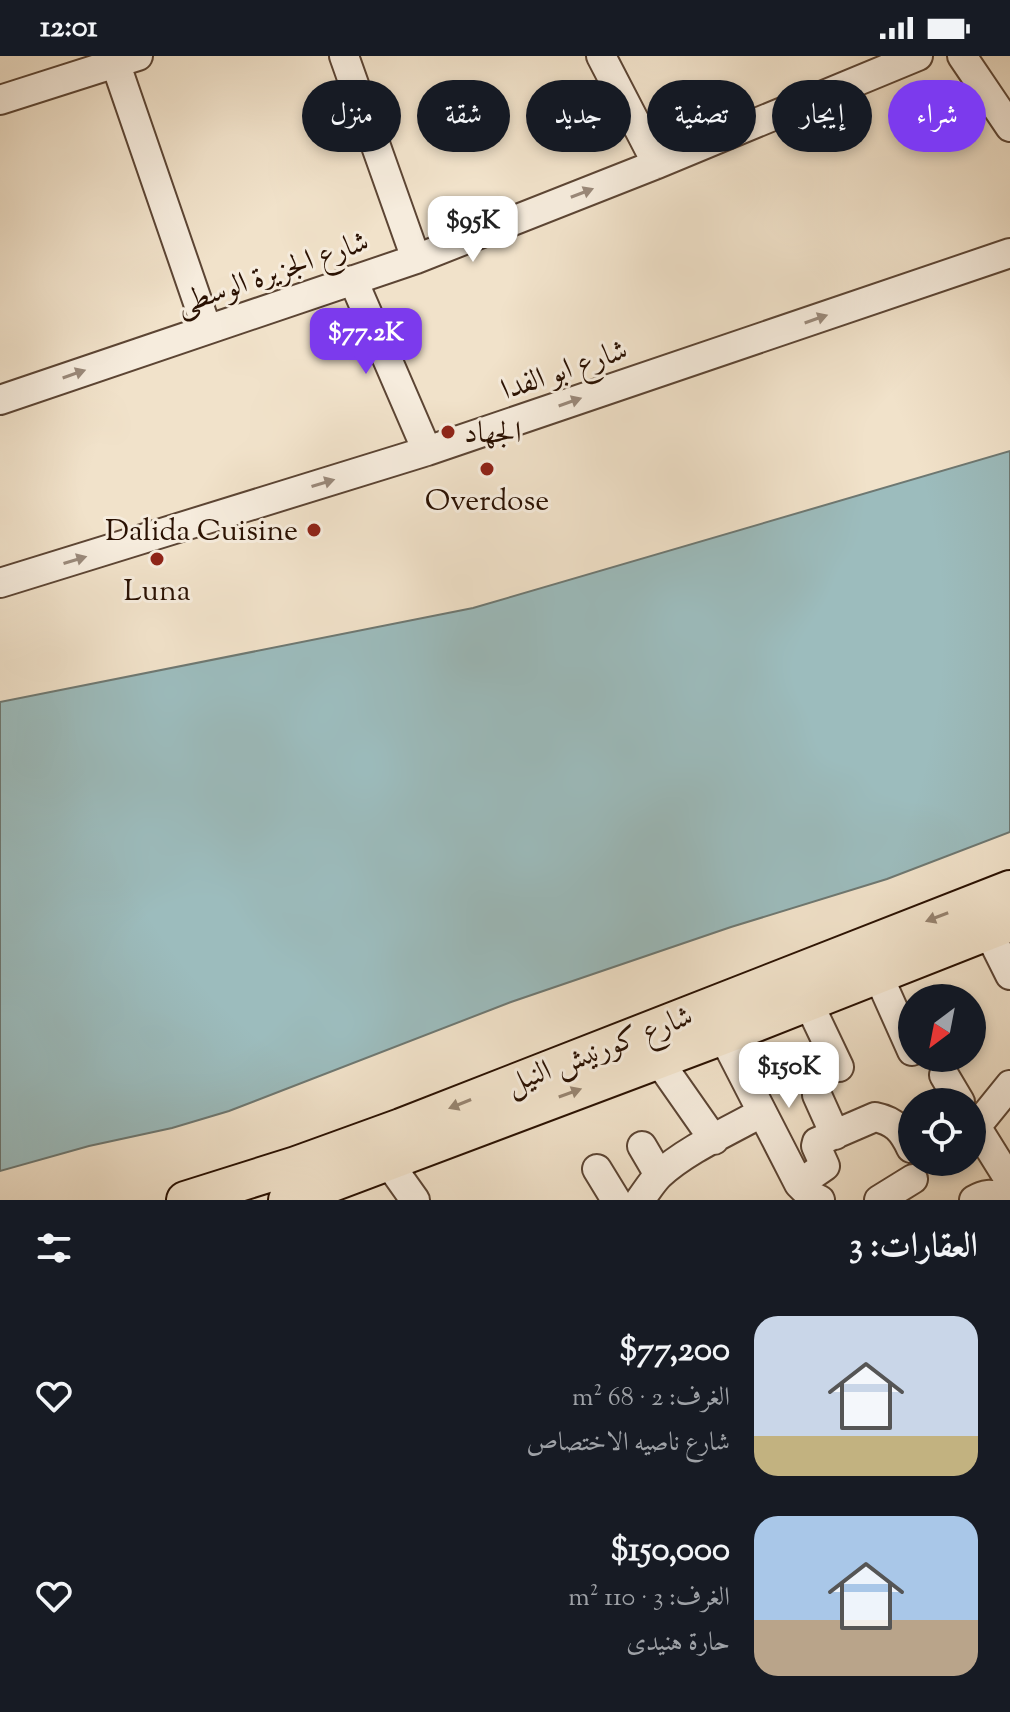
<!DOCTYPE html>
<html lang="ar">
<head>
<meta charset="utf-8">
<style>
  body { margin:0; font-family:"Sorts Mill Goudy",Amiri,serif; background:#242831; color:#f1f3f6; direction:rtl; height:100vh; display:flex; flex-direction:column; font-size:30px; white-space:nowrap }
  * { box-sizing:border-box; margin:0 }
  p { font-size:26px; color:#9ea1a6 }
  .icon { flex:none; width:44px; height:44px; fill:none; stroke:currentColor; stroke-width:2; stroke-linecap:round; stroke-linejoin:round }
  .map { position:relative; height:1144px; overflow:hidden; direction:ltr }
  .panel { display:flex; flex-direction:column; background:#171b24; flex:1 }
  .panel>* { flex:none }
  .banner { position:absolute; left:24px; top:24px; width:962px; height:72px; direction:rtl; display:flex; gap:16px }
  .needle { width:52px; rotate:212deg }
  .buttons { position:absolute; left:898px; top:928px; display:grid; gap:16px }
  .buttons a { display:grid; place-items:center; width:88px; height:88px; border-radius:50%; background:#171b24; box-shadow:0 4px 12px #0003; font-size:40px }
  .price { position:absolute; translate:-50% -68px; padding:0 18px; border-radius:16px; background:#fff; color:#222; font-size:26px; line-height:52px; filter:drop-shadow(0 2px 4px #0008) }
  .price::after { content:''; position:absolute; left:50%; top:48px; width:24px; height:18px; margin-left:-12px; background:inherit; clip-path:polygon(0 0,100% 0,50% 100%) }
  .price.on { background:#7c3aed; color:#fff }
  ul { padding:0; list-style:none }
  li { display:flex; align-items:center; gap:24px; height:200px; padding:0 32px }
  li span { display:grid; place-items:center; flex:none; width:224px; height:160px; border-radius:24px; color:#555 }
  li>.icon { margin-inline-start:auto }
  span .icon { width:96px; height:96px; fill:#fffc; stroke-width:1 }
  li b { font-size:34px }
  h2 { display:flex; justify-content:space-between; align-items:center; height:96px; padding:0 32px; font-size:34px }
  .pill { padding:0 28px; border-radius:36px; background:#171b24; box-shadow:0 4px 12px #0003; font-size:28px; line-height:72px }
  .pill.on { background:#7c3aed; color:#fff }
  .status { display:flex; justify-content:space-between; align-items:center; height:56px; padding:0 40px; background:#171b24; direction:ltr }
  .status svg { height:22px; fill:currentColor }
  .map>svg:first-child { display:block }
  .water { fill:#9cbcbd; stroke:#6e7872; stroke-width:2 }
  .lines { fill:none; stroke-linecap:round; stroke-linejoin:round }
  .minor-casing { stroke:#5c4534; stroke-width:32 }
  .major-casing { stroke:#2a1102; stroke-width:40 }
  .minor { stroke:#f6ecdd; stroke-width:28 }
  .major { stroke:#f1e2ca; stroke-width:36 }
  .oneway { fill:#9a897a }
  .oneway2 { fill:#978470 }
  .poi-dot { fill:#8f2418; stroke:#f6ecdd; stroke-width:3 }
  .labels { text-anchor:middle; stroke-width:6; stroke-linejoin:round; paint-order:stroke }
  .street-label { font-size:30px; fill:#2a1102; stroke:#f6ecdd }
  .poi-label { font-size:30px; fill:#2a1102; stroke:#f6ecdd }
</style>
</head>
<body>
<div class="status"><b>12:01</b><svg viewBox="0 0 49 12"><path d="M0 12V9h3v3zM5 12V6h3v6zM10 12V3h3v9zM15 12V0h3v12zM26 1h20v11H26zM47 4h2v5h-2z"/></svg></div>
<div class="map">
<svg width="1010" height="1144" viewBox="0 0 1010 1144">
  <rect width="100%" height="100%" fill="#f1e2ca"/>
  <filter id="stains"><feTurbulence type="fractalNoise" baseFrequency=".0025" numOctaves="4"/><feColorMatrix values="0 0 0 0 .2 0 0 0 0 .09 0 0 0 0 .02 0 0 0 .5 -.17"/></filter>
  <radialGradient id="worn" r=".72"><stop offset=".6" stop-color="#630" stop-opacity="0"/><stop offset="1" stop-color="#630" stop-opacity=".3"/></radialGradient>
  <!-- water -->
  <path class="water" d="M1010,395V776L887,823L731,871L511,946L229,1055L172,1072L89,1090L0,1115V646L473,552Z"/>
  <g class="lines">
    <!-- minor casing -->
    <g class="minor-casing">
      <path id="minor" d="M113,0L207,273
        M344,0L416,203
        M601,0L657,108
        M962,0L1010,71
        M0,44L138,0
        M353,224L427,395
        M0,344L416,203L657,108L918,0
        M0,527L427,395L1010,197
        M988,875L1010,919
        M878,919L912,995
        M808,946L839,1011
        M723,980L799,1128L810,1139L820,1144
        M658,1004L714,1084
        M944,1019L960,1046
        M817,1039L835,1079
        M972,1064L1010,1125
        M976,1071L1010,1029
        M642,1090L659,1119
        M388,1106L415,1144
        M597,1113L616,1144
        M799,1128L825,1110L816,1090L817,1086L875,1061C895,1065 903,1075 911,1092
        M640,1144C646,1136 652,1126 659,1119C686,1094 729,1075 761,1057
        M879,1144L913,1123
        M974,1144C989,1135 994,1140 1010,1142"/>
    </g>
    <!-- major casing -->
    <g class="major-casing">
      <path id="major" d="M185,1144L296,1109L401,1071L1010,833
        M287,1144L723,980L1010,867"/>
    </g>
    <!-- minor -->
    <use href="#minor" class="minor"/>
    <!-- major -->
    <use href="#major" class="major"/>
  </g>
  <!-- one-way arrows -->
  <defs><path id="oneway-solid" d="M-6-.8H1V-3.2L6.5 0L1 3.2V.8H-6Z" transform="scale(2)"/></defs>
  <g class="oneway">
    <use href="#oneway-solid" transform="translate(582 137) rotate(-21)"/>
    <use href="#oneway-solid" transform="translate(816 263) rotate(-19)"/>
    <use href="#oneway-solid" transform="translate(74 318) rotate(-19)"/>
    <use href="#oneway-solid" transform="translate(570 346) rotate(-19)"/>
    <use href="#oneway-solid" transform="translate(323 427) rotate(-17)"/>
    <use href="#oneway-solid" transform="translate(75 504) rotate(-17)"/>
  </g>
  <g class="oneway2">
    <use href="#oneway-solid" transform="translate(937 861) rotate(159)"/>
    <use href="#oneway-solid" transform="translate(570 1037) rotate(-20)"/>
    <use href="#oneway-solid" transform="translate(460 1048) rotate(158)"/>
  </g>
  <!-- markers -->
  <g class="poi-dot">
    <circle cx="448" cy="376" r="8"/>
    <circle cx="487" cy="413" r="8"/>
    <circle cx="314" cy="474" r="8"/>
    <circle cx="157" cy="503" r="8"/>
  </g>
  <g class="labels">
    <!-- street labels -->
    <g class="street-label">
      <text transform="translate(272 216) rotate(-19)" y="10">شارع الجزيرة الوسطى</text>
      <text transform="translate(564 313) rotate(-19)" y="10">شارع ابو الفدا</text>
      <text transform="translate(599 993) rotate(-21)" y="10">شارع كورنيش النيل</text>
    </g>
    <!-- poi labels -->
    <g class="poi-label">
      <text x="464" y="386" text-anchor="start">الجهاد</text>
      <text x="487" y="454">Overdose</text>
      <text x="298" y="484" text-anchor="end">Dalida Cuisine</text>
      <text x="157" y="544">Luna</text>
    </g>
  </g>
  <rect width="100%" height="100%" filter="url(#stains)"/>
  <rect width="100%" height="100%" fill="url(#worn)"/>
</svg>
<div class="buttons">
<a><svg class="needle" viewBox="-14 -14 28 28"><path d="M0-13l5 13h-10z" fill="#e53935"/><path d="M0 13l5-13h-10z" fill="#9ea1a6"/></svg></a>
<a><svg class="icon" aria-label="locate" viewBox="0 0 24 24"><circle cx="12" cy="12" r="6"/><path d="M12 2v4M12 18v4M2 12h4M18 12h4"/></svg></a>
</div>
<b class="price" style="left:473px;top:208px">$95K</b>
<b class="price on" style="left:366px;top:320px">$77.2K</b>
<b class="price" style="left:789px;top:1054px">$150K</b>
<div class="banner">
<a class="pill on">شراء</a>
<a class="pill">إيجار</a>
<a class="pill">تصفية</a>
<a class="pill">جديد</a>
<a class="pill">شقة</a>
<a class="pill">منزل</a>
</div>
</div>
<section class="panel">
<h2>العقارات: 3<svg class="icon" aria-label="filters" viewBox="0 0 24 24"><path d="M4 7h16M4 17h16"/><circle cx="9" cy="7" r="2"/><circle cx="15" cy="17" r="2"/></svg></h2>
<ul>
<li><span style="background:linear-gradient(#c9d6e8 75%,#c2b280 0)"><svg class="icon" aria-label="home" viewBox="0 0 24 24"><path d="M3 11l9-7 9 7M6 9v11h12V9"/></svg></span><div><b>$77,200</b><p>الغرف: 2 · 68 m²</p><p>شارع ناصيه الاختصاص</p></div><svg class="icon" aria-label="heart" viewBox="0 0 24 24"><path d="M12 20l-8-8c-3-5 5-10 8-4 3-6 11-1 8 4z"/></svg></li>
<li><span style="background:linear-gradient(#a9c7e8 65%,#b9a48a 0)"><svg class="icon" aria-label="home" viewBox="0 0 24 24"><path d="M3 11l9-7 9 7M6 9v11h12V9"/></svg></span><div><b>$150,000</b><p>الغرف: 3 · 110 m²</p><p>حارة هنيدى</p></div><svg class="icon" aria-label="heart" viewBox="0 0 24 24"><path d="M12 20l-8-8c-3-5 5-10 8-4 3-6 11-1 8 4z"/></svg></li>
</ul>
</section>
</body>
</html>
